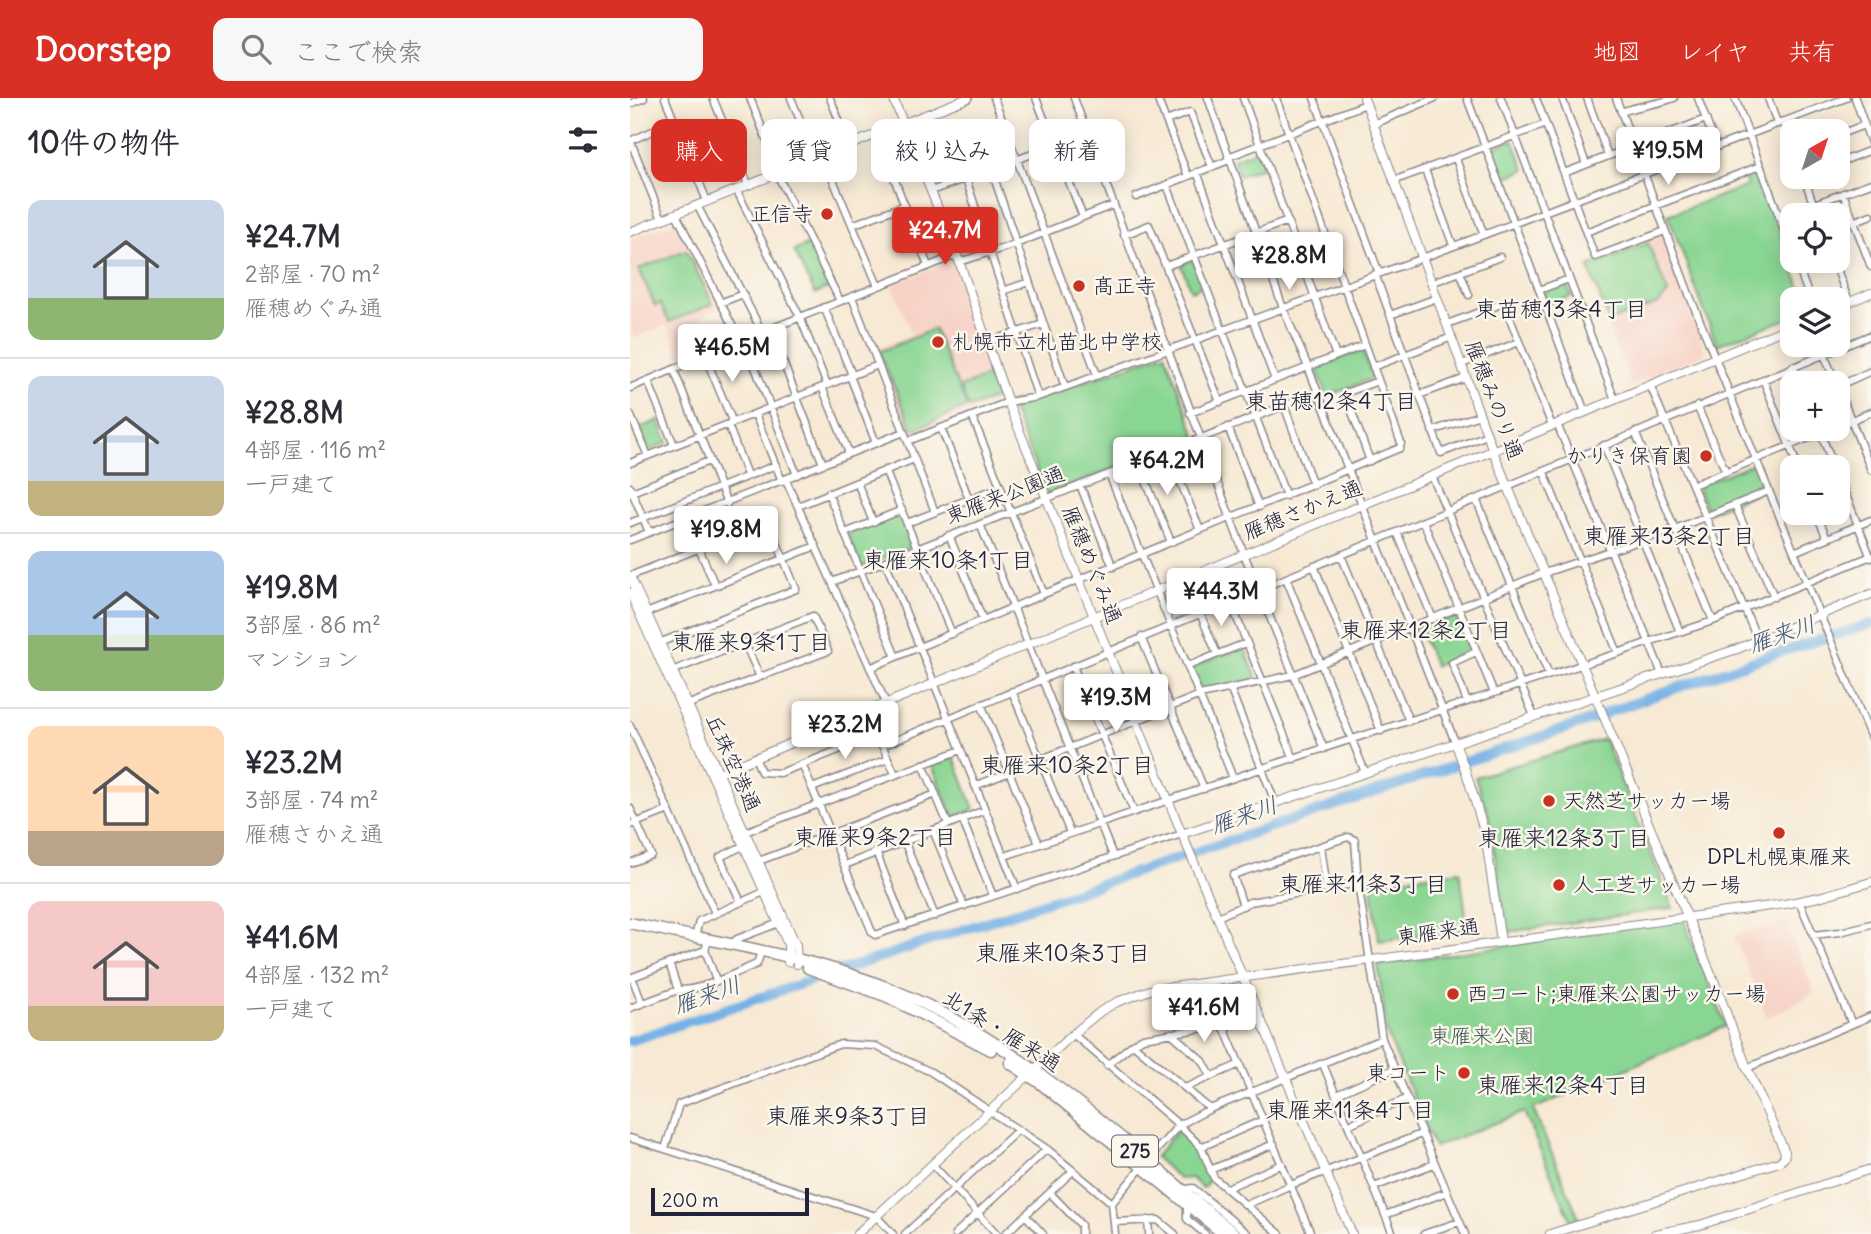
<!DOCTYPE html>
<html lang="ja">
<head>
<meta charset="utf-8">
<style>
  body { margin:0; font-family:Delius,"Klee One",sans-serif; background:#f7f7f7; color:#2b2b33; height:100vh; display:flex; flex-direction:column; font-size:26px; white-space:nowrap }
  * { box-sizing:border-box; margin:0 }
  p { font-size:23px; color:#7c7c81 }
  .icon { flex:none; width:38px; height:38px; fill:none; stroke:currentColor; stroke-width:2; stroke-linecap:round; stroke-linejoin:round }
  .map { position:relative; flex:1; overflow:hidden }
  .panel { display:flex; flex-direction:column; background:#fff; width:630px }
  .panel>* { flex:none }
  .guide { position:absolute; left:21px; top:21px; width:665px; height:63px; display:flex; gap:14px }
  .needle { width:46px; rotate:39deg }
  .fabs { position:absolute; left:1150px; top:21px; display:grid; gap:14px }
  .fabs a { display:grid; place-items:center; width:70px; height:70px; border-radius:14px; background:#fff; box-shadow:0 4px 18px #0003; font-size:35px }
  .scale { position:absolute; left:21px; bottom:18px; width:158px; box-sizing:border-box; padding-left:7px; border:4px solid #22223b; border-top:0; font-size:19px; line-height:24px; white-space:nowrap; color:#22223b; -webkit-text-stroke:5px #fbf7ec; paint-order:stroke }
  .price { position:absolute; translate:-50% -60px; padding:0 16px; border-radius:7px; background:#fff; color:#222; font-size:23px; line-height:46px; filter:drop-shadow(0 2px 4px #0008) }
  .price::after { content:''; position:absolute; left:50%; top:42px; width:21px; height:16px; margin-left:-10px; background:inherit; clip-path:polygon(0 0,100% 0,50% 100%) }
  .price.active { background:#d93025; color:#fff }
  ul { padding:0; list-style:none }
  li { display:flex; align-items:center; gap:21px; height:175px; padding:0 28px }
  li+li { border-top:2px solid #e1e1e2 }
  li span { display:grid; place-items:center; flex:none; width:196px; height:140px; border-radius:14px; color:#555 }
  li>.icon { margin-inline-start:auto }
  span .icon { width:84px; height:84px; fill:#fffc; stroke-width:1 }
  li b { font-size:30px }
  h2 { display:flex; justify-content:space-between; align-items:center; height:84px; padding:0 28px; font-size:30px }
  .tag { padding:0 24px; border-radius:14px; background:#fff; box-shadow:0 4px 18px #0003; font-size:24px; line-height:63px }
  .tag.active { background:#d93025; color:#fff }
  header { display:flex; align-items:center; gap:42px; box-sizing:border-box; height:98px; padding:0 35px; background:#d93025; color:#fff }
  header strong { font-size:33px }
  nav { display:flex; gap:38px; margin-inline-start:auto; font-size:24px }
  .search { width:490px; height:63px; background:#f7f7f7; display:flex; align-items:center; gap:18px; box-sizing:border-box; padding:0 24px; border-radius:14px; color:#7c7c81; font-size:26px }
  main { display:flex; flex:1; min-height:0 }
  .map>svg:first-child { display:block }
  .built { fill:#f7d1c6 }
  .green { fill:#89d592; stroke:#567c66; stroke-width:2 }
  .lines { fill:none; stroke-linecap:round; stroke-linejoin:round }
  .river { stroke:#74b1e6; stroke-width:10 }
  .street-casing { stroke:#8c8688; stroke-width:9 }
  .secondary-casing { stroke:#8c8688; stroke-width:10 }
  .highway-casing { stroke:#8c8688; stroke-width:13 }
  .street { stroke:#fff; stroke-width:6 }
  .secondary { stroke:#fff; stroke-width:8 }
  .highway { stroke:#fff; stroke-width:10 }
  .poi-dot { fill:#c8321e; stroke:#fbf7ec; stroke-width:2.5 }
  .labels { text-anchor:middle; stroke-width:5; stroke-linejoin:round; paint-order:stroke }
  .shield { fill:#fbf7ec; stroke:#636270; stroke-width:2 }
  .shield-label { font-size:19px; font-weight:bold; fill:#22223b }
  .poi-label { font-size:21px; fill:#22223b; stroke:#fbf7ec; text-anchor:start }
  .street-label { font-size:21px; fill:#22223b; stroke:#fbf7ec }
  .park-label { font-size:21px; fill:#415855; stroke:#fbf7ec }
  .neighbourhood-label { font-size:23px; fill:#22223b; stroke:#fbf7ec }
  .water-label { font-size:23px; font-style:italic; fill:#3f5477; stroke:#fbf7ec }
</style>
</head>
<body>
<header>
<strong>Doorstep</strong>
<div class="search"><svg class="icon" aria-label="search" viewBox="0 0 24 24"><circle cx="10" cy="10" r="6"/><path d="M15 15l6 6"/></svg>ここで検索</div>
<nav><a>地図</a><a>レイヤ</a><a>共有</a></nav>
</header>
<main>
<section class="panel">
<h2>10件の物件<svg class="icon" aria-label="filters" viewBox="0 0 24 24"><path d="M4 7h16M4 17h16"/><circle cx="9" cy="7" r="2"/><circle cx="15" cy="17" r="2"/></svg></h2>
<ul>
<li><span style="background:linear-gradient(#c9d6e8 70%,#8fb573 0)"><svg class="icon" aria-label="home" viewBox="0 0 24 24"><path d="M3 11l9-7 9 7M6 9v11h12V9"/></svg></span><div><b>¥24.7M</b><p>2部屋 · 70 m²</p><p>雁穂めぐみ通</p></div></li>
<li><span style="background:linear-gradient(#c9d6e8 75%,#c2b280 0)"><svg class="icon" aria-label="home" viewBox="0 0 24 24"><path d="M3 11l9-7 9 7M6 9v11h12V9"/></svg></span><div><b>¥28.8M</b><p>4部屋 · 116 m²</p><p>一戸建て</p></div></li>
<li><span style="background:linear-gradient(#a9c7e8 60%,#8fb573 0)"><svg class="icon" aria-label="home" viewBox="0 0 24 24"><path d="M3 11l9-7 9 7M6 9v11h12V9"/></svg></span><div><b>¥19.8M</b><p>3部屋 · 86 m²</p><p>マンション</p></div></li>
<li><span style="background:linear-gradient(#ffd9b3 75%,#b9a48a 0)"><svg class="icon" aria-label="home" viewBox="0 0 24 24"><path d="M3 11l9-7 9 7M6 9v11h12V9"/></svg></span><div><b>¥23.2M</b><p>3部屋 · 74 m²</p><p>雁穂さかえ通</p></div></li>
<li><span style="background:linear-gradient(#f6c9c9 75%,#c2b280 0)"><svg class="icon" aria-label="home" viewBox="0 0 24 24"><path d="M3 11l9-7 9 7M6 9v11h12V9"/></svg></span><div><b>¥41.6M</b><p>4部屋 · 132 m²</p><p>一戸建て</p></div></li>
</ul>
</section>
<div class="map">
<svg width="1241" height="1136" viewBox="0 0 1241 1136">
  <rect width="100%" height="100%" fill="#fbf7ec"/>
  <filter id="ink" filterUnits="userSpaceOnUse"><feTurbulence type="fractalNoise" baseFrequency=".0143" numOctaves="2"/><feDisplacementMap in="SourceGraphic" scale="14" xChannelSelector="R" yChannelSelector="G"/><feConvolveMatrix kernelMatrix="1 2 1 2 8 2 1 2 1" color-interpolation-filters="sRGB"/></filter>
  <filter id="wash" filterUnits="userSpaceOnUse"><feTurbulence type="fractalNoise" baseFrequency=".00686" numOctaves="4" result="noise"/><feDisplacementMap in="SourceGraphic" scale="28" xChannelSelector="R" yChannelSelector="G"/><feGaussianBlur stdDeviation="1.57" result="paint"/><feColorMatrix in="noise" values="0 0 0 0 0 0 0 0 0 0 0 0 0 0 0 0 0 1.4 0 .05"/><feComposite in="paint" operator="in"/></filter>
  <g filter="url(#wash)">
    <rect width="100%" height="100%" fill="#f7e9d4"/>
    <!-- built -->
    <path class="built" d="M47,123L88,210L70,219L83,249L52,262L37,227L4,240L0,232V141Z
      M1033,137L1075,255L1001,287L955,168Z
      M323,162L373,300L281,340L244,251L282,237L262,187Z
      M1155,824L1185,895L1137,920L1104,838Z"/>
    <!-- green -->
    <path class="green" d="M882,42L884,44L895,72L871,81L861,53L862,50Z
      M628,51L635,68L609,78L603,61Z
      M1126,71L1175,201H1162V219L1087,247L1038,117L1117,88L1113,77Z
      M1018,145L1038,195L1028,206L979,223L959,169Z
      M179,146L200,189L185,196L164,153Z
      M56,152L83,206L39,224L30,205L25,208L9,171Z
      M563,162L573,188L561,193L551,166Z
      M935,185L942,198L918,207L913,195L915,192Z
      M304,231L337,309L283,332L249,254Z
      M732,252L743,280L698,298L686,270Z
      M535,255L566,338L417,397L379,304L409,300Z
      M358,278L366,300L339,310L331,289Z
      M29,322L38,345L19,352L10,330Z
      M1124,365L1135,391L1078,415L1067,388Z
      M270,415L283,449L231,469L218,436Z
      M826,517L841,553L805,568L790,533Z
      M614,549L627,581L571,594L561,569Z
      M974,641L1043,810L877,834L859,718L845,679Z
      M324,659L344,711L323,719L302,668Z
      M830,773L838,832L749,843L741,784Z
      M1053,821L1096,928L903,1011L949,1120L941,1123L894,1014L804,1049L757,936L748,867Z
      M548,1032L568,1050L580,1081L573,1090L561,1080L549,1081L525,1059Z"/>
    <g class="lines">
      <!-- river -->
      <path class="river" d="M0,943L970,619L978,614L1138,558L1241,526"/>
    </g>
  </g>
  <g filter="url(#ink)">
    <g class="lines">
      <!-- street casing -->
      <g class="street-casing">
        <path id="street" d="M35,0L77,103
          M83,0L118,86
          M120,0L150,75
          M161,0L186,61
          M200,0L219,47
          M364,0L467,277
          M406,0L453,119
          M444,0L614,456L694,651
          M527,0L558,78
          M578,0L653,210L678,269L825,644
          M613,0L706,258
          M684,0L749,175
          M837,0L955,314
          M871,0L985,302
          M906,0L965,159L1035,133
          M932,0L956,66
          M957,0L978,58
          M1068,0L1086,48
          M1105,0L1162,153
          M1138,0L1147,25
          M1225,0L1241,45
          M0,6L14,0
          M991,14C1009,7 1026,7 1044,0
          M536,23L560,14L582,69
          M1153,23L1162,47
          M744,26L805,0
          M247,36L298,168
          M1208,37L1234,27
          M0,42L32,121
          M0,43L45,23
          M193,58L248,188
          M598,59L736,6
          M288,61L351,41L435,289
          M826,61L854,137
          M1208,65L1241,52
          M795,72L823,147
          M567,74L645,282
          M934,75L1076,21
          M147,76L210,203
          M1174,79L1187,117
          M336,81L408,299
          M763,83L916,26
          M537,87L656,398
          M106,91L170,219L197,287
          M301,93L424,48
          M1213,95L1241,169
          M506,99L599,62
          M67,107L132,234
          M46,116L110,243
          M1149,119L1241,85
          M1223,124L1241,117
          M222,127L275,107
          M956,134L1130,68
          M494,137L519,127L590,304
          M1166,163L1180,201
          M1204,163L1219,204
          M329,164L386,146L483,107
          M536,168L658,123
          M830,174L839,197
          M745,176L811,355L857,337
          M801,185L870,159
          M909,192L939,181
          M373,193L399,184
          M222,199L305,414
          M90,205L113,196
          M194,209L222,277
          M760,217L807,200
          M817,226L874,205L922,328
          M140,231L193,366
          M114,241L167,377
          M357,244L413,226
          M1190,247L1206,285
          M75,258L103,325
          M832,266L889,244
          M1163,268L1170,285
          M743,269L822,239
          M44,272L97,406
          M220,278L246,345
          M1133,281L1168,369
          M18,283L44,347
          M1020,287L1128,543
          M1208,288L1241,273
          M192,289L219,355
          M1208,289L1241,372
          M0,290L110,243L327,157
          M789,297L836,280
          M654,307L683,387
          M1067,308L1096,374
          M560,315L735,247
          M0,316L18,358
          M125,316L152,383
          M342,318L414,496
          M927,326L1019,544L1083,523L1241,458
          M98,327L117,377
          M1208,328L1241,314
          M598,329L629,409
          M311,330L339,401
          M1189,331L1204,369
          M802,333L850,317
          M1005,334L1083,523
          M278,343L378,304L408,299L787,162L1216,0
          M974,347L1050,534
          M538,353L570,432
          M740,363L715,295L748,283
          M508,364L541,444
          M0,365L248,267
          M255,372L322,536
          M479,376L603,680
          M1208,377L1241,460
          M802,378L904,618
          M156,382L256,605
          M227,384L243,424
          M450,387L483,469
          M1063,387L1201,331
          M0,389L19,434
          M1139,393L1241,640
          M2,394L79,363
          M198,395L266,559
          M846,401L919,577
          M1105,407L1144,499
          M168,408L284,361
          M1186,415L1197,440
          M793,423L864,595
          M0,425L146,367
          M277,425L370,389
          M350,426L483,758
          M767,434L803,521
          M215,435L272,412
          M319,437L353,522
          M0,442L274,334
          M69,451L85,487
          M1164,454L1241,422
          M711,457L779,623
          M255,463L387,791
          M684,468L751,633
          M0,478L138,423L166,491L29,545
          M656,480L735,674
          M202,484L687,295
          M600,503L664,661
          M16,515L186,448
          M570,515L587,556
          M511,539L574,691
          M115,546L130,579
          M988,555L1019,544L1032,576
          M443,568L504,714
          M558,568L616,545
          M240,570L414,496L770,350L771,345L646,0
          M42,573L183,518L198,553L54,608
          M600,590L645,704
          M382,593L440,735
          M837,604L822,565L846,554
          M351,606L409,746
          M237,613L265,676
          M0,627L85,815
          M252,648L1241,237
          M125,659L131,674L150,675L247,637
          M172,666L242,834L245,837L552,736
          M293,666L318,726
          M345,688L570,597L663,577L914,475L1045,431L1139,393L1059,196L986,0
          M182,690L258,661
          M0,710L21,757L0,765
          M332,721L363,798
          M0,727L39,712
          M303,732L334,808
          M115,734L331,652
          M274,743L305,818
          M691,748L697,792
          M246,754L275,828
          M375,758L633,670L988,555L913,372
          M129,763L306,696
          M215,767L355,712
          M111,804L90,759L115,747
          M613,808L603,777L718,739L725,742L728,785
          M588,819L620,804L728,785L752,941L835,1136
          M1183,837L1210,834L1241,826
          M65,839L69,823L136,793
          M102,845L107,841L149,825
          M75,852L86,882
          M39,865L48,892
          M2,879L12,905
          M0,880L75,852L78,843
          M0,910L48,892C71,893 105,875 127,866L130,857
          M1222,926L1241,918
          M593,927L681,1136
          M541,935L573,963L581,978
          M443,936L549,1027L571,1049L584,1080L650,1136
          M503,946L555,990L610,966
          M693,966L763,1136
          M477,967L503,946L513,940L593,927L632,923
          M1117,970L1222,926L1169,803
          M555,990L580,1011
          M706,997L764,971
          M718,1027L776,1001
          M0,1040L246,1118L263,1136
          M571,1049L633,1022
          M35,1051L49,1006L202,949L211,946L245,948L301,974L417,1051L482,1105L485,1136
          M517,1063L549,1027L580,1011L752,941
          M302,1066L367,1136
          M580,1072L644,1046
          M744,1089L804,1066
          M597,1090L652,1066
          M420,1095L451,1127V1136
          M556,1095L557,1091L563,1090L618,1136
          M482,1105L512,1069
          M557,1106V1121L575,1136
          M616,1107L661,1087L791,1036
          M395,1117L413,1136
          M755,1117L817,1094
          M518,1122L519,1136
          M484,1124L528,1122L545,1136
          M275,1136L388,1032
          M325,1136L417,1051
          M375,1136L443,1073
          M794,1136L829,1124"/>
      </g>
      <!-- secondary casing -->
      <g class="secondary-casing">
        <path id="secondary" d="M263,0L327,157L378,304L460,509L552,736L722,1136
          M734,0L863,353L1085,885L1117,970L1155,1054L1154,1060L1149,1064L920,1136
          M0,134L338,0
          M1208,209L1241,195
          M0,478L166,847L167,866
          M0,495L158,846V864
          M825,644L836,674L855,736L871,843
          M82,678L1162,228
          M552,736L1107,551L1241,496
          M227,1136L443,936L471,913L487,904L520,892L1155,806L1189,799L1241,784
          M1025,1136L1070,1127L1241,1071"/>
      </g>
      <!-- highway casing -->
      <g class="highway-casing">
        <path id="highway" d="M0,825C88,845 177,857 261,891C393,944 497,1047 605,1136
          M178,870L258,899L361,952
          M380,965L410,985L593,1136"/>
      </g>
      <!-- street -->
      <use href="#street" class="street"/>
      <!-- secondary -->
      <use href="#secondary" class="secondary"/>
      <!-- highway -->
      <use href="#highway" class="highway"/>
    </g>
  </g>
  <!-- markers -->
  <g class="poi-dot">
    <circle cx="197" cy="116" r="7"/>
    <circle cx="449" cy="188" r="7"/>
    <circle cx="308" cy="244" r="7"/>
    <circle cx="1076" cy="358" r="7"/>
    <circle cx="919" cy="703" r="7"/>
    <circle cx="1149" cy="735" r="7"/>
    <circle cx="929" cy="787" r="7"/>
    <circle cx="823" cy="896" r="7"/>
    <circle cx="834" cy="975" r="7"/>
  </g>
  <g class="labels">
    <!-- shield labels -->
    <rect class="shield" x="482" y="1037.5" width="46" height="31" rx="5"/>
    <g class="shield-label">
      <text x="505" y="1060">275</text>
    </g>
    <!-- poi labels -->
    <g class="poi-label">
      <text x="183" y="123" text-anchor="end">正信寺</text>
      <text x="463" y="195">髙正寺</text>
      <text x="322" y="251">札幌市立札苗北中学校</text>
      <text x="1062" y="365" text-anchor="end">かりき保育園</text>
      <text x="933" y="710">天然芝サッカー場</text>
      <text x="1149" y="766" text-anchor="middle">DPL札幌東雁来</text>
      <text x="943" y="794">人工芝サッカー場</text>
      <text x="837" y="903">西コート;東雁来公園サッカー場</text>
      <text x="820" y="982" text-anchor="end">東コート</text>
    </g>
    <!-- street labels -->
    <g class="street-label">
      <text transform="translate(864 302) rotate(69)" y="7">雁穂みのり通</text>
      <text transform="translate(375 397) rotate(-21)" y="7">東雁来公園通</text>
      <text transform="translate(673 412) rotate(-22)" y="7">雁穂さかえ通</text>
      <text transform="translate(462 467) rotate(68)" y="7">雁穂めぐみ通</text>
      <text transform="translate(103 665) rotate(66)" y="7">丘珠空港通</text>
      <text transform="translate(808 834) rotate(-8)" y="7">東雁来通</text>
      <text transform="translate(372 933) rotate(32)" y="7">北1条・雁来通</text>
    </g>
    <!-- park labels -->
    <g class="park-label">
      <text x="852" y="945">東雁来公園</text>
    </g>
    <!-- neighbourhood labels -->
    <g class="neighbourhood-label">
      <text x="931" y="219">東苗穂13条4丁目</text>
      <text x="701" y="311">東苗穂12条4丁目</text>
      <text x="1039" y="446">東雁来13条2丁目</text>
      <text x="318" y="470">東雁来10条1丁目</text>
      <text x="796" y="540">東雁来12条2丁目</text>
      <text x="121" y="552">東雁来9条1丁目</text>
      <text x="437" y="675">東雁来10条2丁目</text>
      <text x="245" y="747">東雁来9条2丁目</text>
      <text x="934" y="748">東雁来12条3丁目</text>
      <text x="733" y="794">東雁来11条3丁目</text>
      <text x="433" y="863">東雁来10条3丁目</text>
      <text x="933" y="995">東雁来12条4丁目</text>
      <text x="720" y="1020">東雁来11条4丁目</text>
      <text x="218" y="1026">東雁来9条3丁目</text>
    </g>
    <!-- water labels -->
    <g class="water-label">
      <text transform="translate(1152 536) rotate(-19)" y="8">雁来川</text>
      <text transform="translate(614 717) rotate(-19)" y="8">雁来川</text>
      <text transform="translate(77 897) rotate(-19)" y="8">雁来川</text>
    </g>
  </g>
</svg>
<div class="fabs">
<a><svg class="needle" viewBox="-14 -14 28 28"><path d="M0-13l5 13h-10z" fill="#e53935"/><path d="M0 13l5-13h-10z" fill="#7c7c81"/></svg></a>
<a><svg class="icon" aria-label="locate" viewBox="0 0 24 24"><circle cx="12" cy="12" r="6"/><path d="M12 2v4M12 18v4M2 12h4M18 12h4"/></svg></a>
<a><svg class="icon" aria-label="layers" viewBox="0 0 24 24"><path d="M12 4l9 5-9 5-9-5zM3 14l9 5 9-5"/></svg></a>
<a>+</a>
<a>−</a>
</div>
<div class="scale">200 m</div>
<b class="price" style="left:1038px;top:89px">¥19.5M</b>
<b class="price active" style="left:315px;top:169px">¥24.7M</b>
<b class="price" style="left:659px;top:194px">¥28.8M</b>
<b class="price" style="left:102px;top:286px">¥46.5M</b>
<b class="price" style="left:537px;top:399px">¥64.2M</b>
<b class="price" style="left:96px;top:468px">¥19.8M</b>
<b class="price" style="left:591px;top:530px">¥44.3M</b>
<b class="price" style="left:486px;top:636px">¥19.3M</b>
<b class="price" style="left:215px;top:663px">¥23.2M</b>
<b class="price" style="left:574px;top:946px">¥41.6M</b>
<div class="guide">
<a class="tag active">購入</a>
<a class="tag">賃貸</a>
<a class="tag">絞り込み</a>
<a class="tag">新着</a>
</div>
</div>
</main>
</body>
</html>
